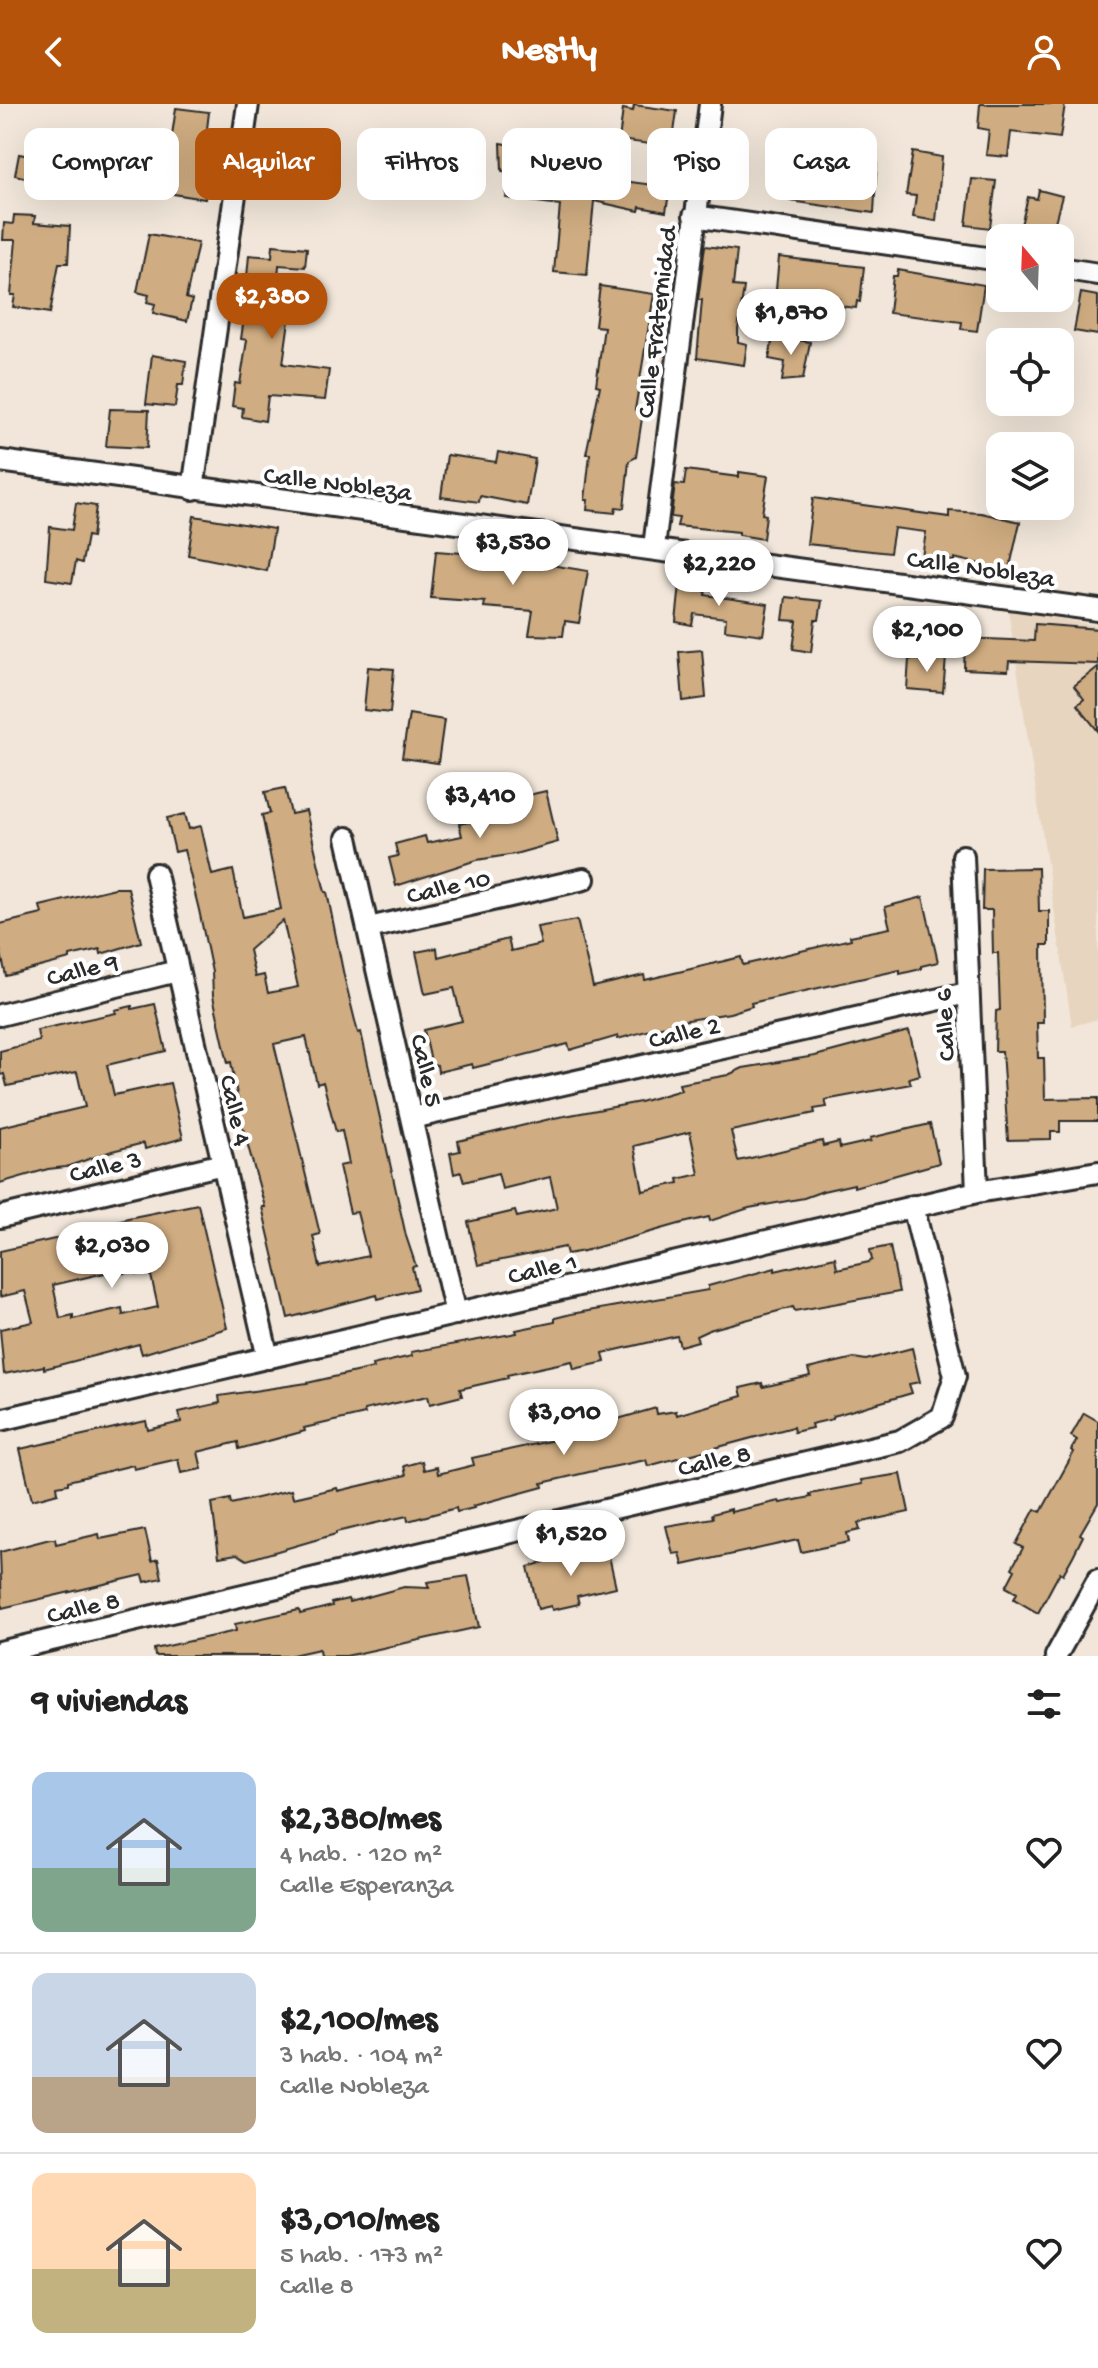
<!DOCTYPE html>
<html lang="es">
<head>
<meta charset="utf-8">
<style>
  body { margin:0; font-family:"Gochi Hand",sans-serif; background:#f6f6f6; color:#222; height:100vh; display:flex; flex-direction:column; font-size:30px; white-space:nowrap }
  * { box-sizing:border-box; margin:0 }
  p { font-size:26px; color:#767676 }
  .icon { flex:none; width:44px; height:44px; fill:none; stroke:currentColor; stroke-width:2; stroke-linecap:round; stroke-linejoin:round }
  .map { position:relative; height:1552px; overflow:hidden }
  .sheet { display:flex; flex-direction:column; background:#fff; flex:1 }
  .sheet>* { flex:none }
  .guide { position:absolute; left:24px; top:24px; width:1050px; height:72px; display:flex; gap:16px }
  .needle { width:52px; rotate:341deg }
  .tools { position:absolute; left:986px; top:120px; display:grid; gap:16px }
  .tools a { display:grid; place-items:center; width:88px; height:88px; border-radius:16px; background:#fff; box-shadow:0 8px 32px #0002; font-size:40px }
  .price { position:absolute; translate:-50% -68px; padding:0 18px; border-radius:28px; background:#fff; color:#222; font-size:26px; line-height:52px; filter:drop-shadow(0 2px 4px #0008) }
  .price::after { content:''; position:absolute; left:50%; top:48px; width:24px; height:18px; margin-left:-12px; background:inherit; clip-path:polygon(0 0,100% 0,50% 100%) }
  .price.selected { background:#b45309; color:#fff }
  ul { padding:0; list-style:none }
  li { display:flex; align-items:center; gap:24px; height:200px; padding:0 32px }
  li+li { border-top:2px solid #e0e0e0 }
  li span { display:grid; place-items:center; flex:none; width:224px; height:160px; border-radius:16px; color:#555 }
  li>.icon { margin-inline-start:auto }
  span .icon { width:96px; height:96px; fill:#fffc; stroke-width:1 }
  li b { font-size:34px }
  h2 { display:flex; justify-content:space-between; align-items:center; height:96px; padding:0 32px; font-size:34px }
  .pill { padding:0 28px; border-radius:16px; background:#fff; box-shadow:0 8px 32px #0002; font-size:28px; line-height:72px }
  .pill.selected { background:#b45309; color:#fff }
  header { display:flex; justify-content:space-between; align-items:center; height:104px; padding:0 32px; background:#b45309; color:#fff; font-size:36px; font-weight:700 }
  .map>svg:first-child { display:block }
  .built { fill:#e7d5bf }
  .building { fill:#cfac81; stroke:#2b2b2b; stroke-width:2; fill-rule:evenodd }
  .lines { fill:none; stroke-linecap:round; stroke-linejoin:round }
  .minor-casing { stroke:#2b2b2b; stroke-width:26 }
  .minor { stroke:#fff; stroke-width:20 }
  .labels { text-anchor:middle; stroke-width:8; stroke-linejoin:round; paint-order:stroke }
  .street-label { font-size:26px; fill:#2b2b2b; stroke:#fff }
</style>
</head>
<body>
<header><svg class="icon" aria-label="back" viewBox="0 0 24 24"><path d="M15 5l-7 7 7 7"/></svg>Nestly<svg class="icon" aria-label="person" viewBox="0 0 24 24"><circle cx="12" cy="8" r="4"/><path d="M4 21q1-7 8-7t8 7"/></svg></header>
<div class="map">
<svg width="1098" height="1552" viewBox="0 0 1098 1552">
  <rect width="100%" height="100%" fill="#f1e6d9"/>
  <filter id="ink" filterUnits="userSpaceOnUse"><feTurbulence type="fractalNoise" baseFrequency=".0125" numOctaves="2"/><feDisplacementMap in="SourceGraphic" scale="16" xChannelSelector="R" yChannelSelector="G"/><feConvolveMatrix kernelMatrix="1 2 1 2 8 2 1 2 1" color-interpolation-filters="sRGB"/></filter>
  <g filter="url(#ink)">
    <!-- built -->
    <path class="built" d="M1008,505L1098,522V915L1072,922Z"/>
    <!-- building -->
    <path class="building" d="M980,0H1065L1060,34L1011,28L1008,53L986,51L989,26L978,24Z
      M634,1L677,7L672,43L619,36L623,5L633,7Z
      M176,4L209,8L202,67L210,69L205,95L136,84L135,88L63,81L62,86L26,79L27,74L15,71L19,50L81,62V55L157,63L158,56L168,58Z
      M265,29L317,37L312,71L260,63Z
      M501,39L550,48L549,58L591,64L592,61L616,69L614,76L670,83L666,108L640,103L639,107L594,97L587,171L554,168L560,101L506,94L509,68L502,67Z
      M806,45L877,54L874,109L790,97L795,56L805,57Z
      M913,48L942,53L936,117L913,113L916,92L906,91Z
      M972,75L996,77L990,124L966,121Z
      M1039,86L1062,92L1051,133L1020,125L1028,93L1037,95Z
      M14,111L35,112L34,119L70,122L68,159H59L50,209L13,203L15,191H11L16,136H3L4,119L13,120Z
      M149,130L198,139L186,194L192,196L187,217L153,209L155,200L147,198L149,191L137,188Z
      M273,141L307,144L305,163L279,161L276,200L291,202L283,260L329,266L325,296L268,292L265,317L242,313L243,304L232,302L235,279L240,280L247,236L241,235L250,173H247L249,151L272,153Z
      M705,142L737,146L733,182L744,183L738,226V238L747,240L744,261L697,254L702,196H698Z
      M779,153L864,163L860,198L857,197L856,204L838,202L839,195L808,190L807,193L797,192L796,198L775,196Z
      M898,166L984,181L977,227L961,225L962,218L889,209L893,172H897Z
      M600,182L654,190L635,306L643,308L636,353L629,357L624,404L616,403L615,409L587,406L588,396H585L590,350H586L600,282L596,281L604,223L595,222Z
      M1081,189L1098,192V231L1074,227Z
      M773,232L810,238L803,275L782,277L785,258L769,255Z
      M152,251L186,257L183,281H178L175,303L146,300Z
      M110,305L149,306L147,344L106,342Z
      M498,348L535,355L527,401L480,392L479,398L441,393L447,351L496,358Z
      M686,366L739,373V368L768,372L762,410L766,411L763,435L739,431V428L677,422L679,414L671,413L675,380L684,381Z
      M813,394L949,413V407L981,409L1020,418L1009,467L954,454V457L922,453L926,428L894,424L890,449L807,440Z
      M76,399L96,402L92,433L87,432L82,459L76,457L72,479L46,475L50,423L72,426Z
      M194,412L274,425L267,467L188,451Z
      M436,447L490,451L588,467L579,519L565,517L563,532L529,531L533,507L484,503L485,498L431,494Z
      M681,471L708,475L705,491L768,500L763,531L725,526L726,514L694,510L692,521L676,518Z
      M786,493L822,497L819,516H815L811,548L793,545L797,517L783,516Z
      M1035,520L1098,525V560L1009,557L1008,567L964,565L965,534L1034,537Z
      M702,546L706,594L683,597L679,548Z
      M923,552L946,554L943,588L907,585L909,555L922,556Z
      M368,563L394,565L390,609L364,606Z
      M1098,563V627L1077,601L1084,595L1074,582Z
      M409,610L444,616L438,659L402,654Z
      M285,684L291,710L306,707L325,788H327L344,872L358,929L361,928L406,1132L416,1162L412,1163L417,1185L378,1195L377,1191L288,1214L262,1103H265L243,1024L231,958L228,959L213,892L212,868L199,806L184,746L175,748L167,714L185,710L189,725L201,722L212,771L233,766L243,813L281,805L262,711L270,709L265,688ZM283,816L298,883L268,889L264,871L255,873L249,846ZM306,933L317,980L323,978L336,1028L342,1027L349,1060L339,1062L350,1109L357,1108L368,1152L320,1163L313,1132L320,1130L274,940Z
      M546,687L558,738L515,750L477,756L396,782L389,754L398,752L395,740L425,732L427,739L462,732L459,720L478,716L477,712L504,706L502,697Z
      M1038,764L1039,807H1049V841H1042L1043,919H1037L1038,954H1044L1045,995L1098,994V1017H1060V1028H1051V1035L1008,1036L1002,947H995L996,907L1000,906L998,849H993L992,806H982L983,765Z
      M115,784H128L141,838L101,850L100,845L70,852V855L6,872L0,845V820L42,810L40,802Z
      M923,793L938,858L921,862V865L900,870V866L751,899L752,902L730,909L682,917L618,935V932L570,946L568,940L473,964L472,960L438,968L437,961L432,962L424,926L462,917L454,884L425,890L416,848L437,844L438,853L508,835L511,847L541,840L537,823L577,816L593,883L644,871L645,876L741,853L743,861L851,835L850,832L890,824L885,803Z
      M155,900L166,947L107,961L114,991L170,979L183,1034L145,1045L144,1039L112,1047L66,1063L48,1065L0,1079V1023L85,1003L77,968L7,982L4,970L0,971V947L39,937L37,926L116,909L115,906L132,902V905Z
      M909,927L920,971L909,974L911,980L825,996L827,1003L814,1005L815,1009L731,1027L738,1057L822,1037L823,1042L839,1038L840,1044L871,1037L870,1034L930,1020L939,1059L854,1083V1080L823,1087L804,1094L749,1104L710,1117L709,1113L679,1120L584,1147L567,1150L565,1143L478,1161L468,1118L515,1107L517,1113L557,1104L550,1073L502,1085L498,1069L464,1078L461,1068L454,1070L450,1049L460,1047L458,1037L554,1014L640,998L681,986L679,980L728,971L743,964L815,952ZM690,1028L699,1070L678,1075L679,1079L643,1087L634,1042Z
      M198,1100L227,1224L142,1250L139,1240L44,1265V1262L4,1270L0,1225L33,1218L25,1187L0,1193V1147L73,1131L72,1129L128,1114ZM122,1165L123,1169L136,1166L137,1170L150,1167L158,1203L123,1211L122,1204L73,1215V1211L60,1214L53,1181Z
      M890,1142L899,1188L795,1207L793,1203L709,1226L696,1232L698,1237L680,1242L677,1232L603,1249L605,1258L574,1265L572,1257L507,1271L508,1274L460,1285L462,1292L430,1300L428,1292L364,1306L365,1310L304,1324L305,1327L239,1345L238,1338L198,1348L202,1365L181,1369L178,1355L134,1365L133,1361L68,1377V1380L57,1382L58,1389L32,1396L20,1345L146,1317L148,1326L181,1318L179,1308L220,1299L219,1292L307,1279L373,1264L372,1261L412,1252L411,1248L517,1229L516,1226L555,1218V1214L571,1210L708,1186V1182L775,1164V1167L835,1153L837,1165L869,1158L872,1156L870,1146Z
      M912,1244L920,1278L909,1280L912,1289L833,1312V1315L811,1320L812,1324L794,1328L793,1323L648,1362L646,1356L602,1365L542,1379L543,1383L473,1402L474,1404L457,1408L456,1404L408,1417L407,1412L336,1428V1430L247,1456L237,1450L219,1453L212,1399L230,1395L231,1400L291,1386L293,1394L337,1384L338,1387L406,1371L404,1362L422,1357L424,1366L437,1363L438,1370L474,1361L472,1354L554,1336L551,1321L573,1316L576,1327L656,1304L657,1310L676,1307L677,1311L742,1292L740,1284L762,1279L763,1283L810,1272L808,1265L854,1254L866,1256Z
      M1084,1309L1098,1317V1399L1080,1430L1083,1432L1073,1452L1063,1470L1060,1468L1038,1509L1014,1495L1017,1489L1006,1483L1015,1466L1012,1464L1023,1444L1016,1440L1035,1405L1041,1408L1074,1348L1071,1346L1077,1336L1071,1332Z
      M901,1370L909,1408L858,1419L860,1426L847,1429L849,1438L801,1448L798,1436L683,1461L680,1449L673,1450L666,1422L713,1414L712,1410L731,1405V1408L779,1397L780,1399L811,1393L810,1390L862,1380L861,1376Z
      M145,1426L152,1457L158,1455L162,1474L145,1478L143,1471L2,1504L0,1448L50,1435H55L56,1440L99,1430L100,1435Z
      M595,1442L598,1454L609,1452L616,1483L577,1492L579,1500L552,1506L551,1502L538,1505L528,1463Z
      M468,1472L479,1523L346,1552H320L319,1545L288,1552H155L154,1545L236,1527L235,1520L299,1506L300,1510L332,1502L331,1499L348,1495L349,1498L404,1483L429,1484L427,1478Z"/>
    <g class="lines">
      <!-- minor casing -->
      <g class="minor-casing">
        <path id="minor" d="M694,112L1000,156
          M1060,164L1098,170
          M0,357L1098,506
          M193,385L248,0
          M654,443L710,0
          M347,734L456,1210
          M963,752L977,1088
          M156,770L268,1254
          M369,824L584,775
          M0,911L177,867
          M412,1014L967,889
          M0,1113L223,1060
          M0,1316L977,1088L1098,1068
          M0,1548L900,1337L942,1313L955,1272L913,1102
          M1056,1552L1098,1476"/>
      </g>
      <!-- minor -->
      <use href="#minor" class="minor"/>
    </g>
  </g>
  <g class="labels">
    <!-- street labels -->
    <g class="street-label">
      <text transform="translate(655 218) rotate(-83)" y="9">Calle Fraternidad</text>
      <text transform="translate(338 378) rotate(7)" y="9">Calle Nobleza</text>
      <text transform="translate(981 463) rotate(8)" y="9">Calle Nobleza</text>
      <text transform="translate(448 781) rotate(-13)" y="9">Calle 10</text>
      <text transform="translate(82 864) rotate(-14)" y="9">Calle 9</text>
      <text transform="translate(943 921) rotate(-93)" y="9">Calle 6</text>
      <text transform="translate(684 927) rotate(-13)" y="9">Calle 2</text>
      <text transform="translate(428 966) rotate(77)" y="9">Calle 5</text>
      <text transform="translate(237 1006) rotate(77)" y="9">Calle 4</text>
      <text transform="translate(105 1061) rotate(-13)" y="9">Calle 3</text>
      <text transform="translate(542 1163) rotate(-13)" y="9">Calle 1</text>
      <text transform="translate(714 1355) rotate(-13)" y="9">Calle 8</text>
      <text transform="translate(83 1502) rotate(-13)" y="9">Calle 8</text>
    </g>
  </g>
</svg>
<div class="tools">
<a><svg class="needle" viewBox="-14 -14 28 28"><path d="M0-13l5 13h-10z" fill="#e53935"/><path d="M0 13l5-13h-10z" fill="#767676"/></svg></a>
<a><svg class="icon" aria-label="locate" viewBox="0 0 24 24"><circle cx="12" cy="12" r="6"/><path d="M12 2v4M12 18v4M2 12h4M18 12h4"/></svg></a>
<a><svg class="icon" aria-label="layers" viewBox="0 0 24 24"><path d="M12 4l9 5-9 5-9-5zM3 14l9 5 9-5"/></svg></a>
</div>
<b class="price selected" style="left:272px;top:237px">$2,380</b>
<b class="price" style="left:791px;top:253px">$1,870</b>
<b class="price" style="left:513px;top:483px">$3,530</b>
<b class="price" style="left:719px;top:504px">$2,220</b>
<b class="price" style="left:927px;top:570px">$2,100</b>
<b class="price" style="left:480px;top:736px">$3,410</b>
<b class="price" style="left:112px;top:1186px">$2,030</b>
<b class="price" style="left:564px;top:1353px">$3,010</b>
<b class="price" style="left:571px;top:1474px">$1,520</b>
<div class="guide">
<a class="pill">Comprar</a>
<a class="pill selected">Alquilar</a>
<a class="pill">Filtros</a>
<a class="pill">Nuevo</a>
<a class="pill">Piso</a>
<a class="pill">Casa</a>
</div>
</div>
<section class="sheet">
<h2>9 viviendas<svg class="icon" aria-label="filters" viewBox="0 0 24 24"><path d="M4 7h16M4 17h16"/><circle cx="9" cy="7" r="2"/><circle cx="15" cy="17" r="2"/></svg></h2>
<ul>
<li><span style="background:linear-gradient(#a9c7e8 60%,#7fa58c 0)"><svg class="icon" aria-label="home" viewBox="0 0 24 24"><path d="M3 11l9-7 9 7M6 9v11h12V9"/></svg></span><div><b>$2,380/mes</b><p>4 hab. · 120 m²</p><p>Calle Esperanza</p></div><svg class="icon" aria-label="heart" viewBox="0 0 24 24"><path d="M12 20l-8-8c-3-5 5-10 8-4 3-6 11-1 8 4z"/></svg></li>
<li><span style="background:linear-gradient(#c9d6e8 65%,#b9a48a 0)"><svg class="icon" aria-label="home" viewBox="0 0 24 24"><path d="M3 11l9-7 9 7M6 9v11h12V9"/></svg></span><div><b>$2,100/mes</b><p>3 hab. · 104 m²</p><p>Calle Nobleza</p></div><svg class="icon" aria-label="heart" viewBox="0 0 24 24"><path d="M12 20l-8-8c-3-5 5-10 8-4 3-6 11-1 8 4z"/></svg></li>
<li><span style="background:linear-gradient(#ffd9b3 60%,#c2b280 0)"><svg class="icon" aria-label="home" viewBox="0 0 24 24"><path d="M3 11l9-7 9 7M6 9v11h12V9"/></svg></span><div><b>$3,010/mes</b><p>5 hab. · 173 m²</p><p>Calle 8</p></div><svg class="icon" aria-label="heart" viewBox="0 0 24 24"><path d="M12 20l-8-8c-3-5 5-10 8-4 3-6 11-1 8 4z"/></svg></li>
</ul>
</section>
</body>
</html>
